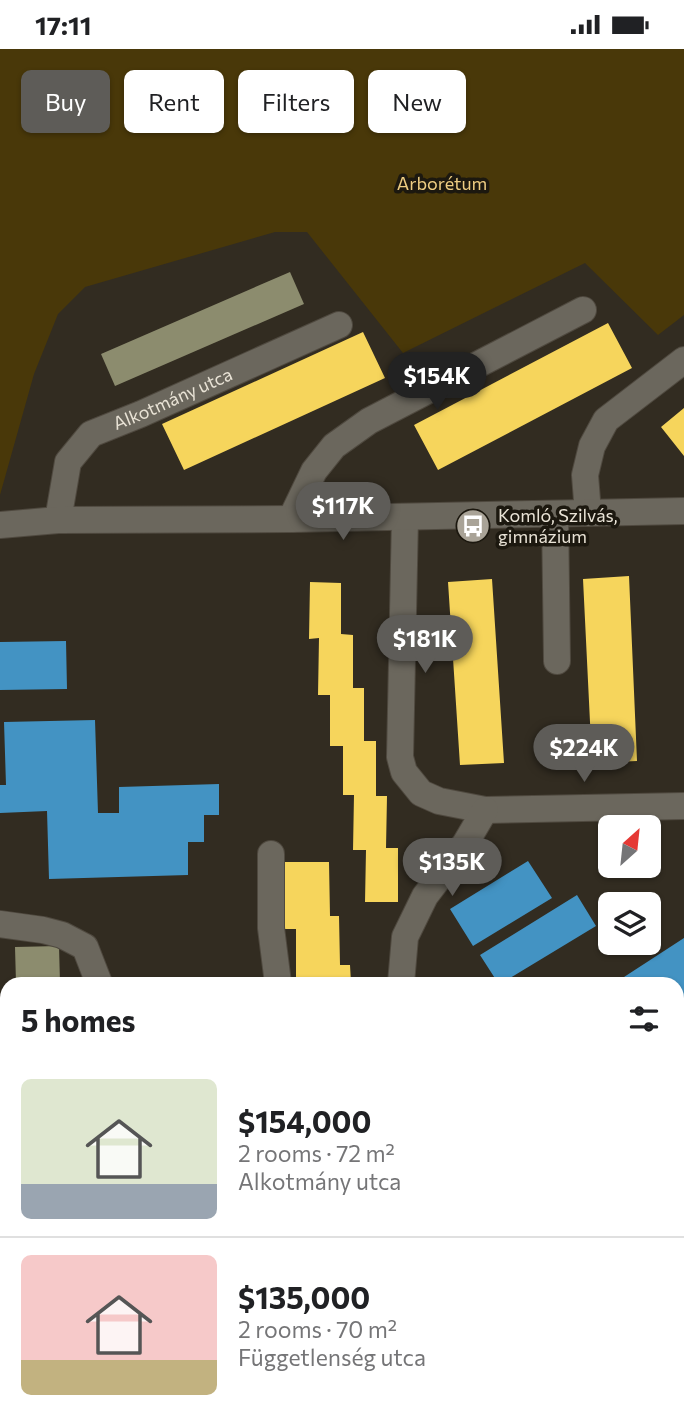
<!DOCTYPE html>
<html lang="en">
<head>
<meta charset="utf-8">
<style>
  body { margin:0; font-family:Commissioner,sans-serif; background:#f2f2f2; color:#202124; height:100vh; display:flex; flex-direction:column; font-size:26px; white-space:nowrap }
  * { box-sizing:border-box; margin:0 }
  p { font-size:23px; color:#757577 }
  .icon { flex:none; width:38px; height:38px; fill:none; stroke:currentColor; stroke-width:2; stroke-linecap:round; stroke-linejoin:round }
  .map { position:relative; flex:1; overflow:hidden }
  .panel { position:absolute; left:0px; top:928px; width:684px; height:450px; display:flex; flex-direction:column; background:#fff; border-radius:21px 21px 0 0; box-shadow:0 2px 5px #0004 }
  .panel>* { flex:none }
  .guide { position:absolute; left:21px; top:21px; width:642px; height:63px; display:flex; gap:14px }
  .needle { width:46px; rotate:27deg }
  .controls { position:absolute; left:598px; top:766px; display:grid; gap:14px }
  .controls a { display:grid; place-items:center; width:63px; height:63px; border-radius:10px; background:#fff; box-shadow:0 2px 5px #0004; font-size:35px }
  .price { position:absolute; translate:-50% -60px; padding:0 16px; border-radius:24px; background:#5e5c58; color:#fff; font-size:23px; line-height:46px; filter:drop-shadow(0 2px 4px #0008) }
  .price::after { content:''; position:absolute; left:50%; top:42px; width:21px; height:16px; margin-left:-10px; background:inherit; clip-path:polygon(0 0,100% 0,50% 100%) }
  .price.selected { background:#222; color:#fff }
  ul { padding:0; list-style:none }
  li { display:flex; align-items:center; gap:21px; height:175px; padding:0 21px }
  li+li { border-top:2px solid #e0e0e0 }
  li span { display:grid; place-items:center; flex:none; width:196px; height:140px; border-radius:10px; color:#555 }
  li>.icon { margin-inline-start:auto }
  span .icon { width:84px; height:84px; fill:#fffc; stroke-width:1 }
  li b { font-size:30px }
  h2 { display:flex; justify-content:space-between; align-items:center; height:84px; padding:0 21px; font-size:30px }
  .chip { padding:0 24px; border-radius:10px; background:#fff; box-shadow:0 2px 5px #0004; font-size:24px; line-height:63px }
  .chip.selected { background:#5e5c58; color:#fff }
  .status { display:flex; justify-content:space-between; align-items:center; height:49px; padding:0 35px; background:#fff; direction:ltr }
  .status svg { height:19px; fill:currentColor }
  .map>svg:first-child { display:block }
  .green { fill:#493809 }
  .homes { fill:#f6d55c }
  .schools { fill:#4393c3 }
  .industry { fill:#8c8c6e }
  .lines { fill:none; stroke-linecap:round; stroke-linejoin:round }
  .minor-casing { stroke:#4f493f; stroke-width:28 }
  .minor { stroke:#6b675d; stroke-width:26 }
  .labels { text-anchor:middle; stroke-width:7; stroke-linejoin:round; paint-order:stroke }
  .park-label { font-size:18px; fill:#eecd82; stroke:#1c180f }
  .street-label { font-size:18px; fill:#e9e3d6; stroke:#1c180f }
  .poi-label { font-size:18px; fill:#e9e3d6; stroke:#1c180f; text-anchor:start }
</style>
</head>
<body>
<div class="status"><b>17:11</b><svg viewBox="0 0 49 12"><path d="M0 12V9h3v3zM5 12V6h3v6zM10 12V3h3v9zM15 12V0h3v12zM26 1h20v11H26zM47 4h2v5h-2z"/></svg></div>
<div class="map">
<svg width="684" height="1376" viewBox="0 0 684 1376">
  <rect width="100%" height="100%" fill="#322c21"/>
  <!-- green -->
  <path class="green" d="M0,0H684V266L658,286L585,214L403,304L307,183H275L85,238L58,265L34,325L0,446Z"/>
  <!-- homes -->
  <path class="homes" d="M608,274L632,319L438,421L414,376Z
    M363,283L385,329L184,421L162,375Z
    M684,359V407L661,378Z
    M629,527L637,712L592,714L583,530Z
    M492,530L504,714L460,716L448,533Z
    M310,533L341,534V585L353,586V639H364V692H376V747H387L386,799H398V853H365L366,801H353L354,746H343V697H330V646H318L319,589L309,590Z
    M281,813H329L330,867H339L340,916H350L351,934H311V928H296V880H282Z"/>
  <!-- schools -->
  <path class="schools" d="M66,592L67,640L0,641V593Z
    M95,671L98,764H119V738L219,735V766H204V793H188V826L49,830L47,762L0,764V736H6L4,673Z
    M528,812L552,849L473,897L450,860Z
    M577,846L596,877L502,934H498L480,906Z
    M684,889V962L677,967V934H628L624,928Z"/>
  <!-- industry -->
  <path class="industry" d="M290,223L304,255L115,337L101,305Z
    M59,897L60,934H16L15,898Z"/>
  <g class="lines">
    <!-- minor casing -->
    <g class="minor-casing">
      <g id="minor">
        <path d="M588,464L585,426L592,397L606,371L684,311"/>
        <path d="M555,465L557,612"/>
        <path d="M405,468L400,708L404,723L421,744L439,752L485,761L684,757"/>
        <path d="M291,470L314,422L334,397L369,372L583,261"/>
        <path id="s1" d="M58,471L68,413L91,385L141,365L339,276"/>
        <path d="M0,476L58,471L291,470L684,462"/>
        <path d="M271,805V879L278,934"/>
        <path d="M0,875L43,881L62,886L85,898L99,934"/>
        <path d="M401,934L405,888L425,847L465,795L485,761"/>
        <path d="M677,1166L684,1163"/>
      </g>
    </g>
    <!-- minor -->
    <use href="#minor" class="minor"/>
  </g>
  <!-- icons -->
  <defs>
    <g id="bus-disc" transform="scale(1.75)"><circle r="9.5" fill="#a9a397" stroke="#1c180f"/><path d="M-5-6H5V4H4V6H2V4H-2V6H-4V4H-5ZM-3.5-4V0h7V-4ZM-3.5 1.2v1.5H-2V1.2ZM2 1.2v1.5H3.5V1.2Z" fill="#fff"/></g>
  </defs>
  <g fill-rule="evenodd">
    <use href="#bus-disc" x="473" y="477"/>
  </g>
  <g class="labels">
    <!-- park labels -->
    <g class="park-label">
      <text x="442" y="141">Arborétum</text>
    </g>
    <!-- street labels -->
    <g class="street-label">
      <text dy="6" stroke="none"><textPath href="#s1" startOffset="184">Alkotmány utca</textPath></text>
    </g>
    <!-- poi labels -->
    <g class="poi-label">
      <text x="498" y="473">Komló, Szilvás,<tspan x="498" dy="21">gimnázium</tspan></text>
    </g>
  </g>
</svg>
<div class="controls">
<a><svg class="needle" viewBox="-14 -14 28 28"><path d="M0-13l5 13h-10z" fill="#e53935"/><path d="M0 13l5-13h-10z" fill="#757577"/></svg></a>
<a><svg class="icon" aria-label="layers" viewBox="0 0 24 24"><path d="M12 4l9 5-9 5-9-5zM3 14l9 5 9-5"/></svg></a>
</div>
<b class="price selected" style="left:437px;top:363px">$154K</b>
<b class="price" style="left:343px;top:493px">$117K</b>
<b class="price" style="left:425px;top:626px">$181K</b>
<b class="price" style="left:584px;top:735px">$224K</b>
<b class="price" style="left:452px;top:849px">$135K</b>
<div class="guide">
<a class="chip selected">Buy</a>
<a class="chip">Rent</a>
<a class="chip">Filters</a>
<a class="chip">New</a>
</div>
<section class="panel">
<h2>5 homes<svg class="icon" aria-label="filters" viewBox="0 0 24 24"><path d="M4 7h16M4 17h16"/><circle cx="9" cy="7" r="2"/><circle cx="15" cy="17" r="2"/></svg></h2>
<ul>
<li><span style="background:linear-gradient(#dfe7d0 75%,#9aa5b1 0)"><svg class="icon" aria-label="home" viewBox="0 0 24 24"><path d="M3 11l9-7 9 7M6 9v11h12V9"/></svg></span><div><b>$154,000</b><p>2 rooms · 72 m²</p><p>Alkotmány utca</p></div></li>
<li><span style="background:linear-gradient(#f6c9c9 75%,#c2b280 0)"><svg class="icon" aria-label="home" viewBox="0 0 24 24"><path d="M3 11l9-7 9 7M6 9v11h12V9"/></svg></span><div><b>$135,000</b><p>2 rooms · 70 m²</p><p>Függetlenség utca</p></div></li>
</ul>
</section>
</div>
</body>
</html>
